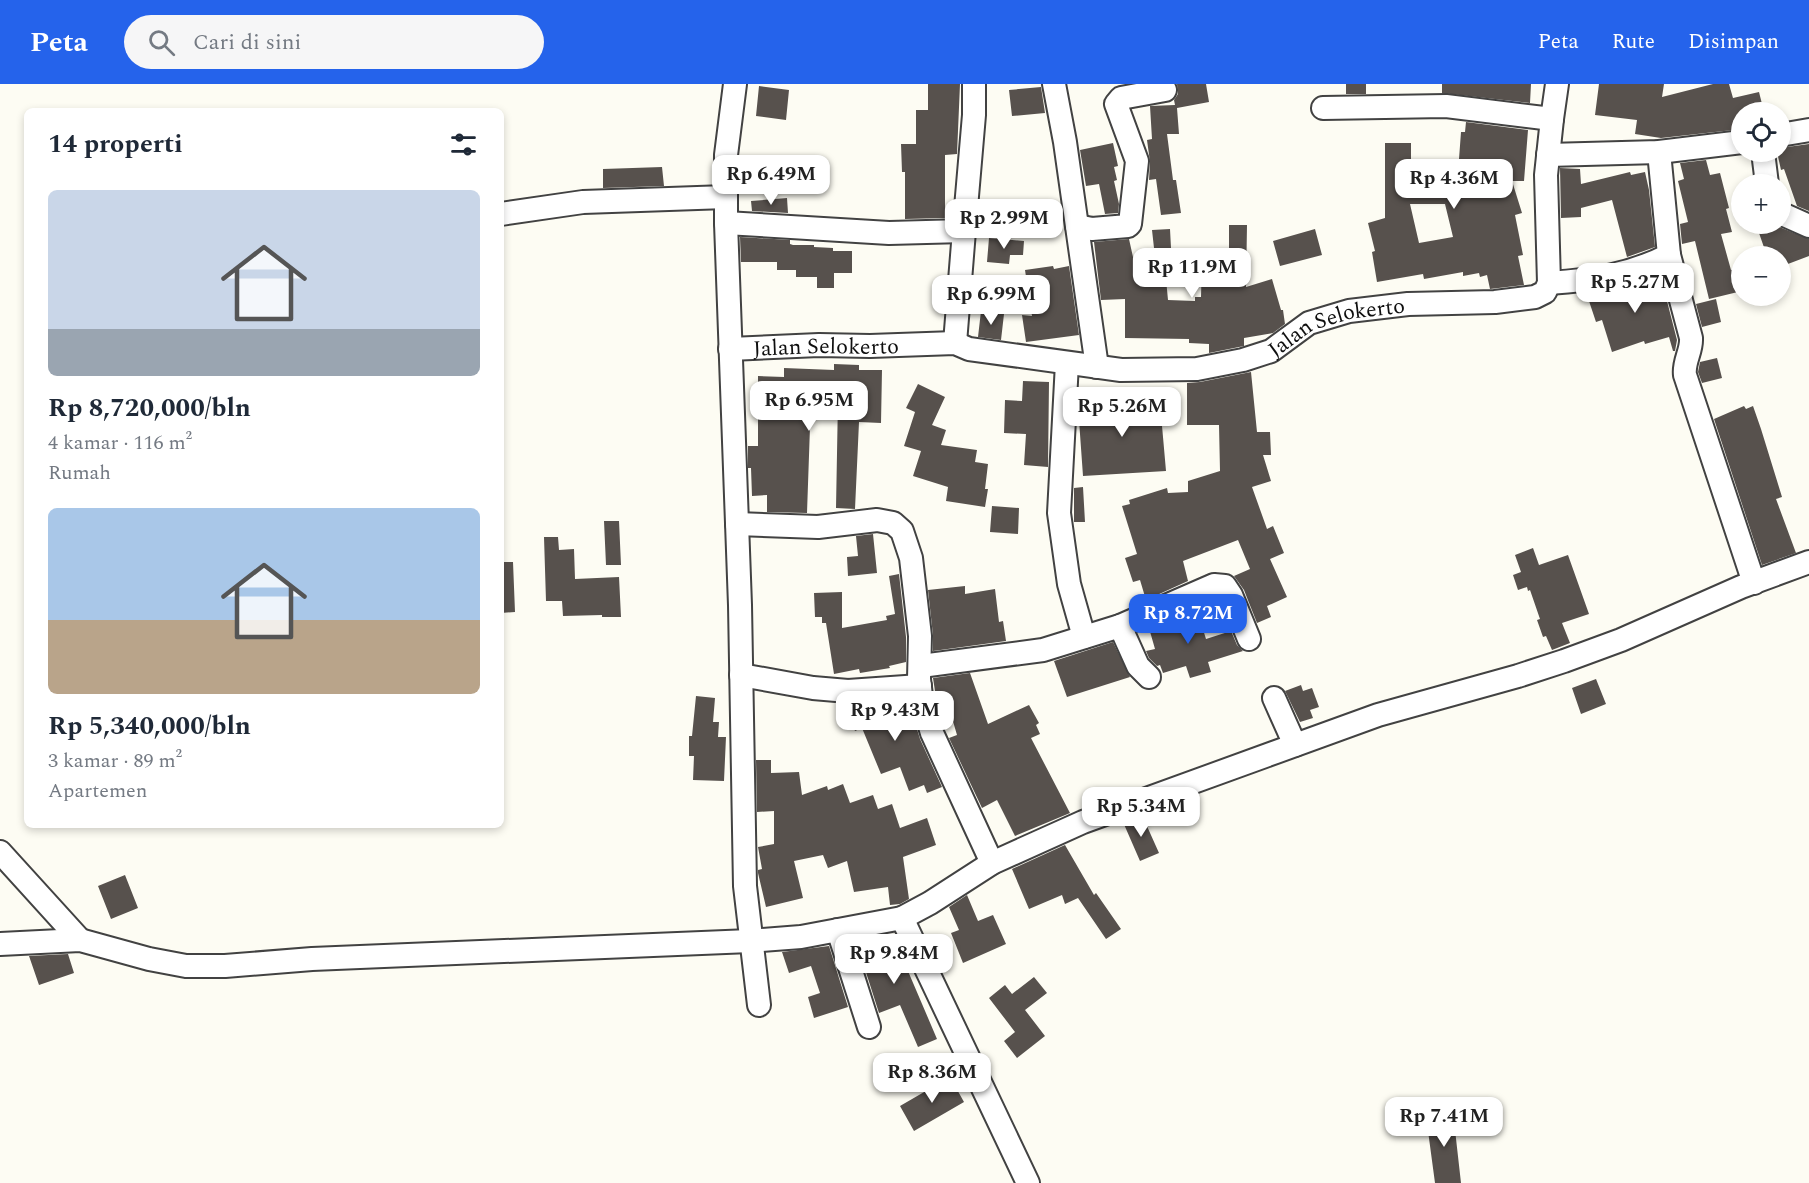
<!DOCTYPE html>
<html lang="id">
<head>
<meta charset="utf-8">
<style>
  body { margin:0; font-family:Spectral,serif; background:#f6f6f7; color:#1f2937; height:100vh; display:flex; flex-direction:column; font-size:22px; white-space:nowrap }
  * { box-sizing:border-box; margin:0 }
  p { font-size:20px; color:#747a83 }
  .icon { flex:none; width:33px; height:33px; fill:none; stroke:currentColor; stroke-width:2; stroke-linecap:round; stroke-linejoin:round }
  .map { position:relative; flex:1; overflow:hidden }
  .drawer { position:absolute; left:24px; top:24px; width:480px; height:720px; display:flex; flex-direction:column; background:#fff; border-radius:9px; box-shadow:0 3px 9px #0003 }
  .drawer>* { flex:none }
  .tools { position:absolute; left:1731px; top:18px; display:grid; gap:12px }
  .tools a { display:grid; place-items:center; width:60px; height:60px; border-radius:50%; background:#fff; box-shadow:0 3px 9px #0003; font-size:30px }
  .price { position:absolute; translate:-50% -51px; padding:0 14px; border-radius:12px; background:#fff; color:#222; font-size:20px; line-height:39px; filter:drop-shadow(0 2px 3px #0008) }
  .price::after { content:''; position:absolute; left:50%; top:36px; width:18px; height:14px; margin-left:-9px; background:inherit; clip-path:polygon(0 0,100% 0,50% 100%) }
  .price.on { background:#2563eb; color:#fff }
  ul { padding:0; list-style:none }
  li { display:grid; align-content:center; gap:12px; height:318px; padding:0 24px }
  li span { display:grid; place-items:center; height:186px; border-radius:9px; color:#555 }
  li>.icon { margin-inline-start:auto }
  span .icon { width:108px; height:108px; fill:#fffc; stroke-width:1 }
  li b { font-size:26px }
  h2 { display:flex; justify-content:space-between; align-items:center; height:72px; padding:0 24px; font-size:26px }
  header { display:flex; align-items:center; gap:36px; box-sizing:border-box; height:84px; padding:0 30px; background:#2563eb; color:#fff }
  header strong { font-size:28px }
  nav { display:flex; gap:33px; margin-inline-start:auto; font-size:21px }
  .search { width:420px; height:54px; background:#f6f6f7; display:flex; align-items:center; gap:15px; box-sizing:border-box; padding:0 21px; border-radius:33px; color:#747a83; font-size:22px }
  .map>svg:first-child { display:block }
  .building { fill:#57514d; fill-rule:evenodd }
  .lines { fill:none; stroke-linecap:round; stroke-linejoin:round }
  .minor-casing { stroke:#424242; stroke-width:26 }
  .minor { stroke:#fff; stroke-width:22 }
  .labels { text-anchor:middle; stroke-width:6; stroke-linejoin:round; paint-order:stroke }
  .street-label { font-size:22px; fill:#0f0f0f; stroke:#fff }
</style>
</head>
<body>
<header>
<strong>Peta</strong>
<div class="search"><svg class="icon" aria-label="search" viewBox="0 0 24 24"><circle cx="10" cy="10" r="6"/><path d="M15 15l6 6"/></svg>Cari di sini</div>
<nav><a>Peta</a><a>Rute</a><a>Disimpan</a></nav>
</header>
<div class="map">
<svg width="1809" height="1099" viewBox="0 0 1809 1099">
  <rect width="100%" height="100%" fill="#fdfcf3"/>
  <!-- building -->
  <path class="building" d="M928,0H960L957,70L945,71V134L905,135V88H902L901,60H916V26H928Z
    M1177,0H1206L1209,18L1177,24L1179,50H1167L1173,96H1176L1181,129L1161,131L1156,95L1149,96L1150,78L1147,56L1152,55L1150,22L1175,21L1174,16L1178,10Z
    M1346,0H1366V10H1346Z
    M1442,0H1531L1530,19L1442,9Z
    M1599,0H1664L1662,13L1713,0H1729L1733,14L1759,8L1764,28H1742V45L1661,54L1635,50L1637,36L1595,31Z
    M759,2L789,6L786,36L756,32Z
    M1041,3L1045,29L1012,32L1009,6Z
    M1466,38L1528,46L1524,97H1512L1522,129L1515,131L1523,171L1518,172L1524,201L1490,205L1487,191L1480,193L1479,189L1463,192V188L1424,195L1423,190L1377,198L1372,168L1375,167L1368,139L1385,134V59H1411V75H1459L1461,48H1465ZM1410,120H1445L1453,153L1419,159Z
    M1113,59L1118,82L1114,83L1117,96L1114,97L1119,120L1118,129L1105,130L1099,100L1086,102L1080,66Z
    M1809,60V127L1797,122L1784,85L1781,86L1777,68H1780V64Z
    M1706,76L1710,91L1720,89L1729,124L1726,125L1732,148L1721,150L1731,186L1742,184V207L1709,215L1695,157L1682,160L1680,140L1688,138L1678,97L1684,95L1680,79Z
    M662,83L664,102L603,104V85Z
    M1560,84L1580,85L1581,100L1630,88L1631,91L1645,88L1649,106L1655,163L1627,173L1612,116L1581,124V133L1561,134Z
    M787,114L788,129L752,127L751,117Z
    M1229,141H1247L1246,203L1272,195L1281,226H1283L1285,240L1273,249L1244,254V262L1209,269V260L1189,259V255L1125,254V215L1101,216L1094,158L1129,155L1139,200L1166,195L1168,216L1195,217V213H1201L1202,174H1229Z
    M1777,142L1809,155V172L1780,183V172H1767L1759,149Z
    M1170,145L1171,164H1154L1152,146Z
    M1315,145L1322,171L1280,182L1273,157Z
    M740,153L790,156V160L793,161H814V163L833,164V167H852V189H834V204H817V193H796V186H777V178H741Z
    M989,154L1024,157L1023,171H1010L1009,180L987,178Z
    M1053,182L1054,185L1069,182L1079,251L1026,258L1022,231L1032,232L1025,186Z
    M1660,190L1677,256L1675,267H1673L1669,253L1645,260L1644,257L1612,268L1602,236L1596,238L1587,211L1629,201Z
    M1716,215L1721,238L1702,243L1696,220Z
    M981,227L1004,230L1001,256L978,253Z
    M1717,274L1722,294L1702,299L1698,288L1700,278Z
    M834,280L859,281V286H882L881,339L859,338L855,425L836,424L838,315L807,314V343H810L807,429L767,428V411L752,412L751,384H748V362H758V292L784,293V284L834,286Z
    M1251,288L1257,348H1270L1271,371H1263L1271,397L1252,403L1267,445L1273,442L1284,469L1270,475L1287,513L1267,522L1271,533L1257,539L1244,506L1234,492L1250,485L1238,456L1183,477L1188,497L1146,516L1140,496L1133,498L1125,474L1137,470L1122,422L1130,420L1129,416L1167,404L1168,409L1188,408V397L1220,387L1219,341H1187V299L1200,298Z
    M1023,297L1049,298L1048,383L1024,381L1026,350L1004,349L1005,316L1022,317Z
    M918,300L945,313L932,341L946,346L941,361L977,366L975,378L988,380L985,405H988L985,423L946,417L948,403L913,392L921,367L904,362L915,328L906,324Z
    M1101,303H1115L1116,318L1126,317V322L1160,319L1166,387L1083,392L1079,336H1086L1085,327L1102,325Z
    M1744,322L1746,325L1753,322L1761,345L1782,413L1776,415L1796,469L1762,481L1714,335Z
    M1083,403L1085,438H1074V404Z
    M992,422L1019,424L1018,450L990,448Z
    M604,437H619L621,481H606Z
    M873,450L877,489L848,492L847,473L858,472L856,452Z
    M544,453H558L559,466L574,465L575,495L619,493L621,533H602V531L563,532L562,517H546Z
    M1533,464L1539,481L1568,471L1589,530L1562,539L1570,559L1552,566L1546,552L1543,553L1537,536L1540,535L1530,506L1528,507L1527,503L1518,506L1513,491L1521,488L1515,471Z
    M501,478H513L515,528L501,529Z
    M899,490L906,553V578L889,582L890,584L860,589L859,585L834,590L826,539H822V533H815L814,509L842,508V544L887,536L886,532L895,530L889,492Z
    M965,502V510L995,505L999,538L1003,537L1006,557L933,567V551L928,506Z
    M1196,523L1206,555L1231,547L1237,561L1243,567L1208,578L1211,588L1190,594L1186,582L1163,589L1160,581L1157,582L1149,574L1146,567L1155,565L1149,544Z
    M1113,558L1130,593L1067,613L1054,577Z
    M970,589L988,640L1029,621L1039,639L1036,641L1040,650L1031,654L1070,729L1015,752L997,716L982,724L949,654L957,651L947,617L937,620L933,594Z
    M1596,595L1606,620L1581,630L1572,604Z
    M1301,601L1303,607L1312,604L1319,623L1310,626L1313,634L1300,638L1285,607Z
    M696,612L715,614L713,638H719L718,653H726L724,697L693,696L694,672H689V652H692Z
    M902,617L907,628L911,626L920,655L942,703L927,709L924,701L909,707L900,683L881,690L862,644L855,647L846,624L858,620Z
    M756,676H771V689L799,688L802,711L827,702L828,706L843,700L850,719L873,711L878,725L892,720L900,744L927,734L936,761L903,773L909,815L900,820L890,821L888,803L854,808L847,777L828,784L823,771L794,777L803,814L766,823L758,789V786L762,785L758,763L774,760V727L757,728Z
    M1142,731L1159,769L1140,777L1123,738Z
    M1065,761L1094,811L1096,809L1121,845L1106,855L1078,814L1065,820L1062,811L1029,825L1012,785Z
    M125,791L138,824L111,835L98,802Z
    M967,811L978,837L993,831L1006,860L963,879L951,849L959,846L949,823Z
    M890,850L894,860L896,859L937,955L918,963L900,921L879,929L856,857Z
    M829,862L848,923L814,934L808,913L820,909L811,882L789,889L782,868Z
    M68,870L74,889L39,901L29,872Z
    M1034,893L1047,909L1025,926L1045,952L1017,974L1004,957L1015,948L989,914L1005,901L1012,910Z
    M950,993L964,1018L914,1047L900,1022Z
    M1453,1028L1461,1099H1435L1426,1032Z"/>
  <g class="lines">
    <!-- minor casing -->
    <g class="minor-casing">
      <g id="minor">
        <path d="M735,0L726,71V139L740,521L745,802L759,921"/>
        <path d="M1054,0L1065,58L1097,283"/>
        <path d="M1552,35L1557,0"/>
        <path d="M1780,51L1809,46"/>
        <path d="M1763,68L1767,100"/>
        <path d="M1548,71L1659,68L1742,58"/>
        <path d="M1780,129L1809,142"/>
        <path d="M501,130L583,118L726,113"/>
        <path d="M726,139L889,149L964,147L974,31V0"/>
        <path d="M1077,142L1092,145L1128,142L1130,140L1137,77L1116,20L1121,14L1165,6"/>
        <path d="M1669,171L1691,254C1692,267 1683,278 1685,291L1754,499"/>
        <path d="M1549,199C1593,196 1630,191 1669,171L1659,68"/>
        <path d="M955,259L964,147"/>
        <path id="s1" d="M730,265L819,261L870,262L955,259L969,265L1121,286L1197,285L1243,276L1271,267L1309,239L1349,227L1408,220L1495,218L1535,213L1545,208L1549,199L1546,91L1552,35L1446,22L1323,24"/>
        <path d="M1067,279L1059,429L1069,500L1084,553"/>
        <path d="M737,440L818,443L877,436L893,439L902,447L911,474L920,552L919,595L921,612L932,649L992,779"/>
        <path d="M1120,542L1138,582L1149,593"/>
        <path d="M921,582L1043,566L1120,542L1214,501L1225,502L1231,511L1249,555"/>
        <path d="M741,591L813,604L848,607L920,602"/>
        <path d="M1274,614L1295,661"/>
        <path d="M0,768L80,856"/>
        <path d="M902,834L930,819L992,779L1083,738L1378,631L1518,592L1564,577L1621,556L1741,503L1809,478"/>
        <path d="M838,846L869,943"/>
        <path d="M0,860L80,856L149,875L186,882H225L312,875L750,857L801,853L902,834L1028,1099"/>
      </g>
    </g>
    <!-- minor -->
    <use href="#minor" class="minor"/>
  </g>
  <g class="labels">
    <!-- street labels -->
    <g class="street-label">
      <text dy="8" stroke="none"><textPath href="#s1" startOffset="618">Jalan Selokerto</textPath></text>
      <text dy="8" stroke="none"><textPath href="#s1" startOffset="96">Jalan Selokerto</textPath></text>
    </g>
  </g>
</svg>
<div class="tools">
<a><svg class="icon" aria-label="locate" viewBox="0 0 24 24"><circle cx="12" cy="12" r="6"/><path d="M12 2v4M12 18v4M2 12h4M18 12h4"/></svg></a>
<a>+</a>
<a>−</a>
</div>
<b class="price" style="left:771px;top:122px">Rp 6.49M</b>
<b class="price" style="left:1454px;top:126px">Rp 4.36M</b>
<b class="price" style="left:1004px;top:166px">Rp 2.99M</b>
<b class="price" style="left:1192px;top:215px">Rp 11.9M</b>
<b class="price" style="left:1635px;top:230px">Rp 5.27M</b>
<b class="price" style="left:991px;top:242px">Rp 6.99M</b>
<b class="price" style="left:809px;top:348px">Rp 6.95M</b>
<b class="price" style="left:1122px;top:354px">Rp 5.26M</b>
<b class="price on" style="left:1188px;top:561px">Rp 8.72M</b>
<b class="price" style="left:895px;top:658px">Rp 9.43M</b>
<b class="price" style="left:1141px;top:754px">Rp 5.34M</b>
<b class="price" style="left:894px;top:901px">Rp 9.84M</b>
<b class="price" style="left:932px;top:1020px">Rp 8.36M</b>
<b class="price" style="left:1444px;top:1064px">Rp 7.41M</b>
<section class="drawer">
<h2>14 properti<svg class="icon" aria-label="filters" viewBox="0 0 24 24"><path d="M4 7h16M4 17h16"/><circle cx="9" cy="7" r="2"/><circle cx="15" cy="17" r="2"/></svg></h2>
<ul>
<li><span style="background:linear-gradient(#c9d6e8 75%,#9aa5b1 0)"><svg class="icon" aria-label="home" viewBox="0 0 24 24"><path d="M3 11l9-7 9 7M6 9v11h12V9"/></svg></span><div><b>Rp 8,720,000/bln</b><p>4 kamar · 116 m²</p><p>Rumah</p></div></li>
<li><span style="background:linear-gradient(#a9c7e8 60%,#b9a48a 0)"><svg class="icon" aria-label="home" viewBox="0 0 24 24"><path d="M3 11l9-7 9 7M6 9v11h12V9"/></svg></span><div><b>Rp 5,340,000/bln</b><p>3 kamar · 89 m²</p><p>Apartemen</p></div></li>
</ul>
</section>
</div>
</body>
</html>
